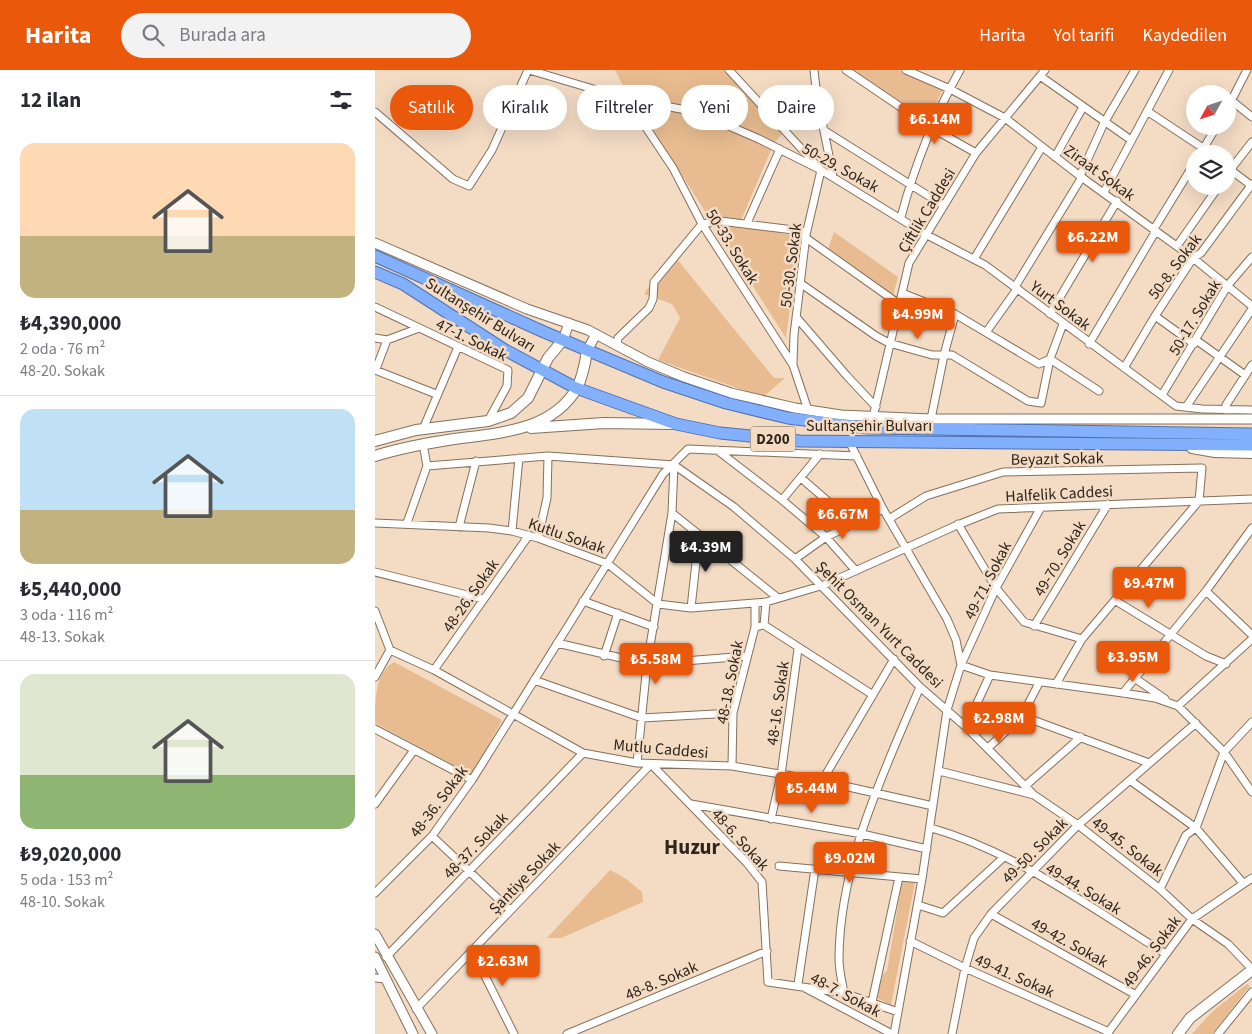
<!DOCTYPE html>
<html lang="tr">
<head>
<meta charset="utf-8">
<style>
  body { margin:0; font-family:"Source Sans 3",sans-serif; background:#f2f2f3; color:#2b2b33; height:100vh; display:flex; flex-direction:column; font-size:19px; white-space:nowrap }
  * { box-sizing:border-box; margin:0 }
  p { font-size:16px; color:#7c7c81 }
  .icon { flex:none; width:28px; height:28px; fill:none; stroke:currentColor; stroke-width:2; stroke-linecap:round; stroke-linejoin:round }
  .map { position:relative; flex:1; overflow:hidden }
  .sheet { display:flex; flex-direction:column; background:#fff; width:375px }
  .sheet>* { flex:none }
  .banner { position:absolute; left:15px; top:15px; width:475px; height:45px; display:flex; gap:10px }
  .needle { width:32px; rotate:230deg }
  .fabs { position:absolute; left:811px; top:15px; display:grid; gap:10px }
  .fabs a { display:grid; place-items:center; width:50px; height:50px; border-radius:50%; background:#fff; box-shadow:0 5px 20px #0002; font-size:25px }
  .price { position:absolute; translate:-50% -42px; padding:0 11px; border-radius:5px; background:#ea580c; color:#fff; font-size:16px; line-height:32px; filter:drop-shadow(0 1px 2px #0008) }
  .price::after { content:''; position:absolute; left:50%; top:30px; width:15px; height:11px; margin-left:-8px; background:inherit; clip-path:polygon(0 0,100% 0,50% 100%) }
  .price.selected { background:#222; color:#fff }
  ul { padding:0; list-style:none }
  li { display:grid; align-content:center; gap:10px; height:265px; padding:0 20px }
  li+li { border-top:1px solid #e1e1e2 }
  li span { display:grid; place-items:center; height:155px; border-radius:15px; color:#555 }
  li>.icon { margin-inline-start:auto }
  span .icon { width:90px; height:90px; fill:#fffc; stroke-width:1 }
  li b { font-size:21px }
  h2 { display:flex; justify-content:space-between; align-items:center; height:60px; padding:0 20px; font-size:21px }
  .chip { padding:0 18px; border-radius:22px; background:#fff; box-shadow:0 5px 20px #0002; font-size:18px; line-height:45px }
  .chip.selected { background:#ea580c; color:#fff }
  header { display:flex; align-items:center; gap:30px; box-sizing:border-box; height:70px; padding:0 25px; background:#ea580c; color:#fff }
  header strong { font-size:24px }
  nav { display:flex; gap:28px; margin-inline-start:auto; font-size:18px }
  .search { width:350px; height:45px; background:#f2f2f3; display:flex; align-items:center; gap:12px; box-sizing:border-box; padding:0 18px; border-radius:28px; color:#7c7c81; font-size:19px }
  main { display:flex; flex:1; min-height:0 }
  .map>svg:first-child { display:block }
  .green { fill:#e8bc90 }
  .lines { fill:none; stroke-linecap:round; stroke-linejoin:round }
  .minor-casing { stroke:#85705b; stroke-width:9 }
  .tertiary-casing { stroke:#85705b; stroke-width:11 }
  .secondary-casing { stroke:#85705b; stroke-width:12 }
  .trunk-casing { stroke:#5072ae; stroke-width:13 }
  .minor { stroke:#fff; stroke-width:7 }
  .tertiary { stroke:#fff; stroke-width:9 }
  .secondary { stroke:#fff; stroke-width:10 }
  .trunk { stroke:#82b0fc; stroke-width:11 }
  .labels { text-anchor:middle; stroke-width:5; stroke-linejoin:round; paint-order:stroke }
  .shield { fill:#f3dbc4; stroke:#695c4e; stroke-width:1 }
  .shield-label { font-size:15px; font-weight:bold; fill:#2e251c }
  .street-label { font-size:16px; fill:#2e251c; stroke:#f3dbc4 }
  .district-label { font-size:21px; font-weight:bold; fill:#2e251c; stroke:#f3dbc4 }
</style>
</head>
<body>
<header>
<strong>Harita</strong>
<div class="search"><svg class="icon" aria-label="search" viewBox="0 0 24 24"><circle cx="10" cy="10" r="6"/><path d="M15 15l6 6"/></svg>Burada ara</div>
<nav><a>Harita</a><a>Yol tarifi</a><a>Kaydedilen</a></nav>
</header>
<main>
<section class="sheet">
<h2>12 ilan<svg class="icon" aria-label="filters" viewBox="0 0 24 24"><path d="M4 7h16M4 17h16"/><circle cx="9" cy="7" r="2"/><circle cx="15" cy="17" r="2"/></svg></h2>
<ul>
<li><span style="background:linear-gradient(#ffd9b3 60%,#c2b280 0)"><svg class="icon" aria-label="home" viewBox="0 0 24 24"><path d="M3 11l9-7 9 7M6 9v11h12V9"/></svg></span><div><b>₺4,390,000</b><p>2 oda · 76 m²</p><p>48-20. Sokak</p></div></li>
<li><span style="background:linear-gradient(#bfe0f5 65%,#c2b280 0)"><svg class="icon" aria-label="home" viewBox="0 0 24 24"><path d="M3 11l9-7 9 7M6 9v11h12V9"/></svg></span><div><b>₺5,440,000</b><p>3 oda · 116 m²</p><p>48-13. Sokak</p></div></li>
<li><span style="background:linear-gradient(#dfe7d0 65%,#8fb573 0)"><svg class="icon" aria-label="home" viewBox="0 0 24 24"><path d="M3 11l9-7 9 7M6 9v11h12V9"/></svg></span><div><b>₺9,020,000</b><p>5 oda · 153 m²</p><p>48-10. Sokak</p></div></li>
</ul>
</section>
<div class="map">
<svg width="877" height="964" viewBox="0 0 877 964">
  <rect width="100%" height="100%" fill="#f3dbc4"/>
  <!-- green -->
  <path class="green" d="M240,0H355L408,63L399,73L364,155L424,167L411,268L264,38L252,23Z
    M479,0H524L568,19L553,50Z
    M459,162L523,207L518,226L453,179Z
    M297,183L399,308H410L388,327L283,290L305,248L297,234L269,224Z
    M19,592L127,650L97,705L0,653C0,630 0,603 19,592Z
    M235,800L250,808L267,822L268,832L186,868H172Z
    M527,812H540L516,935L502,928L508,904L512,901Z
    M872,914L875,916L837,964H817L838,941Z"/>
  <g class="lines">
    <!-- minor casing -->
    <g class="minor-casing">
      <path id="minor" d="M154,0L252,29L322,42L384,69L446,100L550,164L610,195L801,336L827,339L877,340
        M354,0L446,100L431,165L419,265L418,293
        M439,0C442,36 452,71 458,107
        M471,0L555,57L601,83
        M531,0L575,19L630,48L705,106L818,188L877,236
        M665,6L756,70
        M252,29L298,98L327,154L418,295L433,340
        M857,31L877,47
        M852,39L872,0
        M772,41L837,84
        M0,42L78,109L94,116L117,80L153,0
        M450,61L568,135
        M825,84L842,56
        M680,87L708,37
        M853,98L877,116
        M852,104L877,72
        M705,106L729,53L760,0
        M729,122L794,0
        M526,147C540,94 558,48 585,0
        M372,153L405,79
        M802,176L844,116
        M599,189L667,77
        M425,213L501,266L514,273L557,285H577L653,331L666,333L675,289L688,254
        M640,217L707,107
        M527,223L580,244L664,294L675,289L724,321
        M0,237L133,300L132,316L113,351
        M675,244L742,131
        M780,246L819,274
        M422,248L472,306L501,337
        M612,261L642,219
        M0,268L12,270
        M821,270L870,305
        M714,274L779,164V159L820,92
        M242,275L243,268L274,238L278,229L279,212L327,154L345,151L427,161L431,168L524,234
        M749,298L780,246L818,188L826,183L877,114
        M1,299L12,270L44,258
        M0,300L61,324
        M787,325L853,215L877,187
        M811,337L877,239
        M851,340V335L877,295
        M498,347L534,193L601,83L670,0
        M556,349L569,285L580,244
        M48,359L83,277
        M474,371L508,439L572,549L581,570L586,595L572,640L547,809L519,964
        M48,374L52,396L173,386L299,395L359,437L420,489L545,617L591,657L659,725
        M342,380L407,430L451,467L481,501
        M426,408L478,453
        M407,430L445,384
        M665,439L621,518L586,595L615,605L748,623L780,628L803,636L849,682L877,722
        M297,443L403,528
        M514,449L551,426L628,402L827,398L824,431L707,569L681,614
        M0,453L114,458L137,461L163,468L233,494L283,534L316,538L391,532L449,515L580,456L623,439L877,429
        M32,453L52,396
        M583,454L621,518L649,552L707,569
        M84,457L101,391
        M137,461L144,388
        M163,468L172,428L173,386
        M420,489L451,467L508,439
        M0,502L108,529
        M831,521L877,565
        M208,531L279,557
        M741,531L831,586L851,594
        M316,538L324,465
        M0,541L15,580L59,600L208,683L262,693L357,696L447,711L558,736
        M389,555L391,532
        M659,556L733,434
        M380,557L389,555L498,625
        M182,573L272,594L372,586
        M229,586L243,543
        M59,600L154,465
        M0,607L15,580
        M761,609L790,629
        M159,610L267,648L358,643
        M748,623L831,521L877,458
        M803,636L877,569
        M647,646L774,693
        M591,657L615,605
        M0,659L97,710
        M613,678L647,646L664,613
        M262,693L272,594L297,443L299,395
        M276,694L372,793L387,812L393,912L469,923L523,942
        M357,696L358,643L380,557V533
        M564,701L659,725L703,755L785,819L817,849L853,874L877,899
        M447,711L519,589
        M756,711L821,758L868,813
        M650,716L706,667
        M0,734L39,680
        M316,734L487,764L552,779
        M396,749L406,705L423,579
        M556,758C641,782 716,838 791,884
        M57,766L135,840
        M404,796L547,809
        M785,819L811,765L821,758L849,682L877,652
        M0,823L57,766L97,710L288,404L313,379L482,386
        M543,835L568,843L629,787
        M616,844L761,925
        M535,871L590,898L734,962
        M97,880L139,964
        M11,887L208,683
        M0,908L11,909
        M423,914L440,799
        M430,918L517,964
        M469,923C467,912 464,900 464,889C464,795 509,701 545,617
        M497,932L524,807
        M41,939L276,694
        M192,964L392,881
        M577,964L590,898L599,868L616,844L703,755L821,653
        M732,964L817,849L877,808
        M843,964L877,922"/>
    </g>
    <!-- tertiary casing -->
    <g class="tertiary-casing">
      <path id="tertiary" d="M0,173L152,239L213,260L273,292L309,307L356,323L420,338L466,345L556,349H877
        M188,270L194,253
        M212,281L221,264
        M0,864L57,964
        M0,887L38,964"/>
    </g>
    <!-- secondary casing -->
    <g class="secondary-casing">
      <path id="secondary" d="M156,358L229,353L296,354
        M0,371L41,360L113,351L136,343L153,328L173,288L188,270
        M817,378L840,382L877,383
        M0,386C25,378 53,373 79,369C124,363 177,361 202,318C208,306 210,294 212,281
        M803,964L815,948L877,900"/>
    </g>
    <!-- trunk casing -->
    <g class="trunk-casing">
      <path id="trunk" d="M0,186L169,262L288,312L351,333L413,348L493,358L877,364
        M0,202L28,214L130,280L201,318L301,354L345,363L425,371L877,375"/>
    </g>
    <!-- minor -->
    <use href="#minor" class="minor"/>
    <!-- tertiary -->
    <use href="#tertiary" class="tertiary"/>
    <!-- secondary -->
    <use href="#secondary" class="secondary"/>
    <!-- trunk -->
    <use href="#trunk" class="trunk"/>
  </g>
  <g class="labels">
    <!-- shield labels -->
    <rect class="shield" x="375.5" y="356.5" width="45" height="25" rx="4"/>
    <g class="shield-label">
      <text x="398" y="374">D200</text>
    </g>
    <!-- street labels -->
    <g class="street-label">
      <text transform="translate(466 97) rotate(29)" y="6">50-29. Sokak</text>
      <text transform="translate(725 102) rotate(36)" y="6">Ziraat Sokak</text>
      <text transform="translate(551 140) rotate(-59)" y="6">Çiftlik Caddesi</text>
      <text transform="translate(358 176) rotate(58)" y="6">50-33. Sokak</text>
      <text transform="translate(415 195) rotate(-83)" y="6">50-30. Sokak</text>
      <text transform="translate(799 196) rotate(-53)" y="6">50-8. Sokak</text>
      <text transform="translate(686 235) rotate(37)" y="6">Yurt Sokak</text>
      <text transform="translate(106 244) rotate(32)" y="6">Sultanşehir Bulvarı</text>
      <text transform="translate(819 247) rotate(-59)" y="6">50-17. Sokak</text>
      <text transform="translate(97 269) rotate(26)" y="6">47-1. Sokak</text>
      <text x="494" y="361">Sultanşehir Bulvarı</text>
      <text transform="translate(682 388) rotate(-1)" y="6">Beyazıt Sokak</text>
      <text transform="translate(684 423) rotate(-3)" y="6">Halfelik Caddesi</text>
      <text transform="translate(192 465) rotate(19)" y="6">Kutlu Sokak</text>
      <text transform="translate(684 488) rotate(-59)" y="6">49-70. Sokak</text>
      <text transform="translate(612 510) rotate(-63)" y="6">49-71. Sokak</text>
      <text transform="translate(95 525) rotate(-55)" y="6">48-26. Sokak</text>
      <text transform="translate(505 554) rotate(45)" y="6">Şehit Osman Yurt Caddesi</text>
      <text transform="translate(354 612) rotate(-79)" y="6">48-18. Sokak</text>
      <text transform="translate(402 633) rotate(-82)" y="6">48-16. Sokak</text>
      <text transform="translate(286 678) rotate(5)" y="6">Mutlu Caddesi</text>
      <text transform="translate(63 731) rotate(-53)" y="6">48-36. Sokak</text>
      <text transform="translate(366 769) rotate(48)" y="6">48-6. Sokak</text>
      <text transform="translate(100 775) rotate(-46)" y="6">48-37. Sokak</text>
      <text transform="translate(753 776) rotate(38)" y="6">49-45. Sokak</text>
      <text transform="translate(659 780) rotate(-45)" y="6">49-50. Sokak</text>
      <text transform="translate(149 807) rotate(-46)" y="6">Şantiye Sokak</text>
      <text transform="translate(709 818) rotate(31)" y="6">49-44. Sokak</text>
      <text transform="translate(695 872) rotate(29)" y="6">49-42. Sokak</text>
      <text transform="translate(776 881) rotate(-53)" y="6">49-46. Sokak</text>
      <text transform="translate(640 905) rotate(24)" y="6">49-41. Sokak</text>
      <text transform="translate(286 910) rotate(-23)" y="6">48-8. Sokak</text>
      <text transform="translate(471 924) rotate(28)" y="6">48-7. Sokak</text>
    </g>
    <!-- district labels -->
    <g class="district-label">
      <text x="317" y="784">Huzur</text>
    </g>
  </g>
</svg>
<div class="fabs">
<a><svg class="needle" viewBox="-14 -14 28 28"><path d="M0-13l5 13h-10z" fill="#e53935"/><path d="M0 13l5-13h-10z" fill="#7c7c81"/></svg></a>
<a><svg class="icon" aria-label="layers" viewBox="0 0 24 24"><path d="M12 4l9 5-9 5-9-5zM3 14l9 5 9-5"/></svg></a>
</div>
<b class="price" style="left:560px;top:75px">₺6.14M</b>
<b class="price" style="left:718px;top:193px">₺6.22M</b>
<b class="price" style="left:543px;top:270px">₺4.99M</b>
<b class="price" style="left:468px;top:470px">₺6.67M</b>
<b class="price selected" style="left:331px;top:503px">₺4.39M</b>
<b class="price" style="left:774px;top:539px">₺9.47M</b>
<b class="price" style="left:758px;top:613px">₺3.95M</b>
<b class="price" style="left:281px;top:615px">₺5.58M</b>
<b class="price" style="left:624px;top:674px">₺2.98M</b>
<b class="price" style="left:437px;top:744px">₺5.44M</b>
<b class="price" style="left:475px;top:814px">₺9.02M</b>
<b class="price" style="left:128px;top:917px">₺2.63M</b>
<div class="banner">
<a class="chip selected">Satılık</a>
<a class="chip">Kiralık</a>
<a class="chip">Filtreler</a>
<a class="chip">Yeni</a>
<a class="chip">Daire</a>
</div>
</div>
</main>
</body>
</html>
